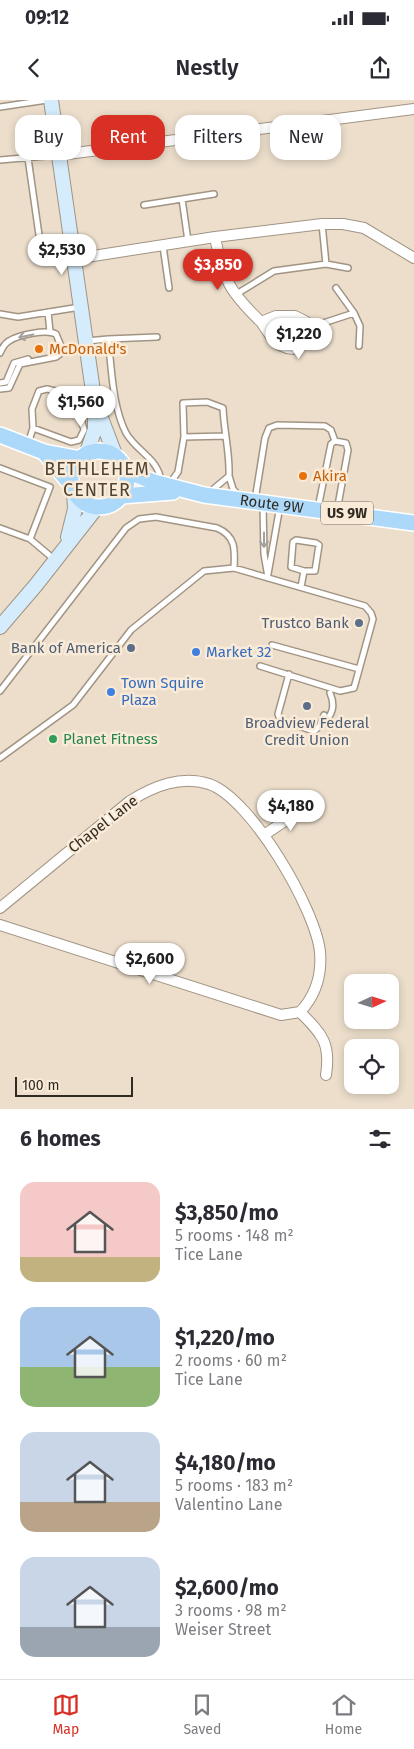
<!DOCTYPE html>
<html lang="en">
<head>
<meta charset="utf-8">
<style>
  body { margin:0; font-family:"Fira Sans",sans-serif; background:#f7f7f7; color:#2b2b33; height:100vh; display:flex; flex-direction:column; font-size:19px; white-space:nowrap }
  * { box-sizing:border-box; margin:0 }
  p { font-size:16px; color:#7c7c81 }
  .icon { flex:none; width:28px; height:28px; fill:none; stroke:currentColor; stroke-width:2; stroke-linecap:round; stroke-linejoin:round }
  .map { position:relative; height:1009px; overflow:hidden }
  .sheet { display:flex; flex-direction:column; background:#fff; flex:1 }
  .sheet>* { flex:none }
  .top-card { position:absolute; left:15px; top:15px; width:385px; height:45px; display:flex; gap:10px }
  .needle { width:32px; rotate:86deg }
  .fabs { position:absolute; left:344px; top:874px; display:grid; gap:10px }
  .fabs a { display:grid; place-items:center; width:55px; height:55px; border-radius:10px; background:#fff; box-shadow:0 2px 8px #0003; font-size:25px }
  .scale { position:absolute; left:15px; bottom:12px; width:118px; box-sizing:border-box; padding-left:5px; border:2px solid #302a23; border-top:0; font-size:14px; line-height:18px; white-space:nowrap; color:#302a23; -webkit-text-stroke:4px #faebd8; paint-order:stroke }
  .price { position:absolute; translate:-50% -42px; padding:0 11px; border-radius:18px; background:#fff; color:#222; font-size:16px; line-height:32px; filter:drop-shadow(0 1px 2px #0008) }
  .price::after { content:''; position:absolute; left:50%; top:30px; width:15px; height:11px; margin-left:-8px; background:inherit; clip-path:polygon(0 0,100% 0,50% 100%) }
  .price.selected { background:#d93025; color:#fff }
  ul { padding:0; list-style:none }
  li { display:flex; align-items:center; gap:15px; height:125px; padding:0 20px }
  li span { display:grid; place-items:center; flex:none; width:140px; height:100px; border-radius:15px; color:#555 }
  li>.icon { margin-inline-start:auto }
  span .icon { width:60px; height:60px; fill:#fffc; stroke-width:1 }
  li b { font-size:21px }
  h2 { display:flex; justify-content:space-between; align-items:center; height:60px; padding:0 20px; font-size:21px }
  .pill { padding:0 18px; border-radius:15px; background:#fff; box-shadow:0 2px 8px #0003; font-size:18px; line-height:45px }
  .pill.selected { background:#d93025; color:#fff }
  .status { display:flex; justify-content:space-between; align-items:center; height:35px; padding:0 25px; background:#fff; direction:ltr }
  .status svg { height:14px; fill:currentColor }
  header { display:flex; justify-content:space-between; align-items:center; height:65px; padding:0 20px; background:#fff; font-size:22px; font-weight:600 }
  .dock { display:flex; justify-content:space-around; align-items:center; height:70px; border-top:1px solid #e1e1e2; background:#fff; font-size:14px; color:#7c7c81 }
  .dock a { display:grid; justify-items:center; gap:2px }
  .dock .selected { color:#d93025 }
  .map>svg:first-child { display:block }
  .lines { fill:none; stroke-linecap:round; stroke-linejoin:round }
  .lane-casing { stroke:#a19483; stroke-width:8 }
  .street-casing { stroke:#a19483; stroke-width:12 }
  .secondary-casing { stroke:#a19483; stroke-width:16 }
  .primary-casing { stroke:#fff; stroke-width:18 }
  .lane { stroke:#fff; stroke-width:5 }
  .street { stroke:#fff; stroke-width:10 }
  .secondary { stroke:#d5ecfc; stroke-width:14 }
  .primary { stroke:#acd9f9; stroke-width:15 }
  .oneway { stroke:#a29f9c }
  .food-dot { fill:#e8710a; stroke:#faebd8; stroke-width:2 }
  .service-dot { fill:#5c6f8a; stroke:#faebd8; stroke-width:2 }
  .shop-dot { fill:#3f7fe0; stroke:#faebd8; stroke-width:2 }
  .leisure-dot { fill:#2e9e5b; stroke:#faebd8; stroke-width:2 }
  .labels { text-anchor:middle; stroke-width:5; stroke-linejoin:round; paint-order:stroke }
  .shield { fill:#faebd8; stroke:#6d6459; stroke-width:1 }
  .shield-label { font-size:14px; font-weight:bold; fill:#302a23 }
  .food-label { font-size:15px; fill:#c56008; stroke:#faebd8; text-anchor:start }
  .street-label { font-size:15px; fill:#302a23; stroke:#faebd8 }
  .service-label { font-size:15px; fill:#4e5e75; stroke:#faebd8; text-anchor:end }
  .shop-label { font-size:15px; fill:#366cbe; stroke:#faebd8; text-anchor:start }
  .leisure-label { font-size:15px; fill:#27864d; stroke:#faebd8; text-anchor:start }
  .quarter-label { font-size:18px; letter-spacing:1px; fill:#4f4434; stroke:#faebd8 }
</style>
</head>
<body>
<div class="status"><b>09:12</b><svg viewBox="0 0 49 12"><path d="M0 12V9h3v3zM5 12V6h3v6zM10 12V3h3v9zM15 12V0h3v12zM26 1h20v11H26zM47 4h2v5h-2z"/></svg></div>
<header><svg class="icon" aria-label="back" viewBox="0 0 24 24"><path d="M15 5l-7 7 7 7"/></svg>Nestly<svg class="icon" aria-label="share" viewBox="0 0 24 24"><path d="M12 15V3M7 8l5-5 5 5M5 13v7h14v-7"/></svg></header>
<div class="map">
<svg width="414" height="1009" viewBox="0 0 414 1009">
  <rect width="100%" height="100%" fill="#ecdecb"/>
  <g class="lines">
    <!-- lane casing -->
    <g class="lane-casing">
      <path id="lane" d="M0,7L47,0
        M28,58L41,149
        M0,60L57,55
        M182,99L214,94
        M144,105L182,99L188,141
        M163,146L169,188
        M326,164L348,168
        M235,195L274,171L326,164L322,124
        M48,212L50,232
        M354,213L360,226L359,246
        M0,214L18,217L80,207
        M308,228L354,213L336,188
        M108,239L157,237
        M87,241L108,239C112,270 112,305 126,333C137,352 158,358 161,381
        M0,253C2,248 4,244 9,241C18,235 46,229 56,234L61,246L60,254L56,257L20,264L9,288L0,289
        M0,283L6,282L14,263L28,259
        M33,328L71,342L79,340L84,330L76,296
        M226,336L184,337L183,303L207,302L223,308C224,332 230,353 229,376
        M28,344L33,328L32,309L39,291L47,289L76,296L92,292
        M0,368L50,387L30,439
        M170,383L178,372L184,337
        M211,391L229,376L233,389L239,396
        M255,400L265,338L269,328L277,325L325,326L331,330L335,341
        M263,405L264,454L268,477
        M318,408L331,344L335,341L346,343L348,350L337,411
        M0,428L30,439L55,460
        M268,474L280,406
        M301,487L304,471H315L319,445L316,443L296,440L293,442L291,467L304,471
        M272,545L359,569
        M289,574L278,614L280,620L314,631L319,627L324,615
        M0,591L126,428L139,419L156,417L217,428C236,436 235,450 234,468
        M322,625C332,615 336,607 330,593
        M0,658L73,605L131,530L204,471L234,468L365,506L371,513L373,519L354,588L340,591L260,566"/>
    </g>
    <!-- street casing -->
    <g class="street-casing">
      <path id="street" d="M60,55L414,9
        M215,137C223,180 230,192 261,222
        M74,159L215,137L322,124H343L364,128L414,158
        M276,216H295L305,221C314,237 300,256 282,246C273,242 267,230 261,222Z
        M264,735L304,708
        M0,808L130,701C154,686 181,675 209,684C251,698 316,810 320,852C322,875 315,896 300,912
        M0,825L281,915L300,912
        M300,912C322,934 331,943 326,975"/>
    </g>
    <!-- secondary casing -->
    <g class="secondary-casing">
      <path id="secondary" d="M51,0L95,305V329L86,355
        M98,310L116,357
        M68,437L75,409L74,391
        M0,527L36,485L97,407"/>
    </g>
    <!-- primary casing -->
    <g class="primary-casing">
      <g id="primary">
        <path d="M0,335L44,352L81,359"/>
        <circle cx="99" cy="379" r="28"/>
        <path d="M44,352L72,386"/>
        <path id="s1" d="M126,371L154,382L204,395L414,423"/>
        <path d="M121,396L173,392"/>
      </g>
    </g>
    <!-- lane -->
    <use href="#lane" class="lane"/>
    <!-- street -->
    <use href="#street" class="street"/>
    <!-- secondary -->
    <use href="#secondary" class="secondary"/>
    <!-- primary -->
    <use href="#primary" class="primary"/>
  </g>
  <!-- one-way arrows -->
  <defs><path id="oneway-shaft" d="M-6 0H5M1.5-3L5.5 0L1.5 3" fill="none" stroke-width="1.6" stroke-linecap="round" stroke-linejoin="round" transform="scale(1.25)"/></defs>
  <g class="oneway">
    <use href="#oneway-shaft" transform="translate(26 236) rotate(169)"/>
    <use href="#oneway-shaft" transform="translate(264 440) rotate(90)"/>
  </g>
  <!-- markers -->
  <g class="food-dot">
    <circle cx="39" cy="249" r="5"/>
    <circle cx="303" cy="376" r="5"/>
  </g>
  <g class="service-dot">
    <circle cx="359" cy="523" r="5"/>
    <circle cx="131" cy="548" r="5"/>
    <circle cx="307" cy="606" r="5"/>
  </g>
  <g class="shop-dot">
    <circle cx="196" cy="552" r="5"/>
    <circle cx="111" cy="592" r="5"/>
  </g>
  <circle class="leisure-dot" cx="53" cy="639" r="5"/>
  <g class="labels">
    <!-- shield labels -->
    <rect class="shield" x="321" y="401.5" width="52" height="23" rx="4"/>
    <g class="shield-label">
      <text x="347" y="418">US 9W</text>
    </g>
    <!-- food labels -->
    <g class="food-label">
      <text x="49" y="254">McDonald's</text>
      <text x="313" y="381">Akira</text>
    </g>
    <!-- street labels -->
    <g class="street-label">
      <text dy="5" stroke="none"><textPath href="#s1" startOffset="150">Route 9W</textPath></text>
      <text transform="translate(103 724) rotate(-38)" y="5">Chapel Lane</text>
    </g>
    <!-- service labels -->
    <g class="service-label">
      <text x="349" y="528">Trustco Bank</text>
      <text x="121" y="553">Bank of America</text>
      <text x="307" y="628" text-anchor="middle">Broadview Federal<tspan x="307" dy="17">Credit Union</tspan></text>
    </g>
    <!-- shop labels -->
    <g class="shop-label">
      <text x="206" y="557">Market 32</text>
      <text x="121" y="588">Town Squire<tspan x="121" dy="17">Plaza</tspan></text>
    </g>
    <!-- leisure labels -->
    <g class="leisure-label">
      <text x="63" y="644">Planet Fitness</text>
    </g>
    <!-- quarter labels -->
    <g class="quarter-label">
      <text x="97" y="375">BETHLEHEM<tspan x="97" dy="21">CENTER</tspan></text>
    </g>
  </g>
</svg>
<div class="fabs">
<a><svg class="needle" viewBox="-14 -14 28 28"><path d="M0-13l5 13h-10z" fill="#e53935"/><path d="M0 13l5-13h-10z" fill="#7c7c81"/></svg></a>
<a><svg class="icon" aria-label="locate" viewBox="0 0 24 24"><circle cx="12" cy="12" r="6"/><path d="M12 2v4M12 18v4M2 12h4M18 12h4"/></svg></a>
</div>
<div class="scale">100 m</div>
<b class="price" style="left:62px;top:176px">$2,530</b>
<b class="price selected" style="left:218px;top:191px">$3,850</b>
<b class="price" style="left:299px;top:260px">$1,220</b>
<b class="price" style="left:81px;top:328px">$1,560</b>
<b class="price" style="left:291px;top:732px">$4,180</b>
<b class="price" style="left:150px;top:885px">$2,600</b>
<div class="top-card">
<a class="pill">Buy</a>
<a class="pill selected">Rent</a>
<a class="pill">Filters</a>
<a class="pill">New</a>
</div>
</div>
<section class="sheet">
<h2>6 homes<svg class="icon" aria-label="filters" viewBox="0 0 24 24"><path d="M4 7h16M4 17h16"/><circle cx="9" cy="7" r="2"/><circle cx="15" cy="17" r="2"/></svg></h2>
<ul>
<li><span style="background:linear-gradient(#f6c9c9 75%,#c2b280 0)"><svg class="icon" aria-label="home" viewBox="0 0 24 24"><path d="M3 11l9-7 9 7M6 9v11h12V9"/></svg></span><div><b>$3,850/mo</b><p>5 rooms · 148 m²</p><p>Tice Lane</p></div></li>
<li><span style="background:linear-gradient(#a9c7e8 60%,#8fb573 0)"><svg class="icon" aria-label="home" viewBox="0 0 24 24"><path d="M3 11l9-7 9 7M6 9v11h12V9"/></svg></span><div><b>$1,220/mo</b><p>2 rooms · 60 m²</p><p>Tice Lane</p></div></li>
<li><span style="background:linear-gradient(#c9d6e8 70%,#b9a48a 0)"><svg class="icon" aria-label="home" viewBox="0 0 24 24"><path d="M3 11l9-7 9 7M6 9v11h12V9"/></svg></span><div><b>$4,180/mo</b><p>5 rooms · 183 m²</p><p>Valentino Lane</p></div></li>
<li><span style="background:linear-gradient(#c9d6e8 70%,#9aa5b1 0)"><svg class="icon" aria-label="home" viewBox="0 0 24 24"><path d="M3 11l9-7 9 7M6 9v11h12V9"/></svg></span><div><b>$2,600/mo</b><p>3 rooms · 98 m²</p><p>Weiser Street</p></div></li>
</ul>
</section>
<nav class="dock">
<a class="selected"><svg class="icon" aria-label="map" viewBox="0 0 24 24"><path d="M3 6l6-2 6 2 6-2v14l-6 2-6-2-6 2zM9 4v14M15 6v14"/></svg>Map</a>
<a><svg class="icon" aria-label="saved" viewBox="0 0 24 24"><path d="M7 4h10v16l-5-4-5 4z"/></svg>Saved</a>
<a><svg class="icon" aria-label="home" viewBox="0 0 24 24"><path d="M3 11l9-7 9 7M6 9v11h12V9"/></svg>Home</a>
</nav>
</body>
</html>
